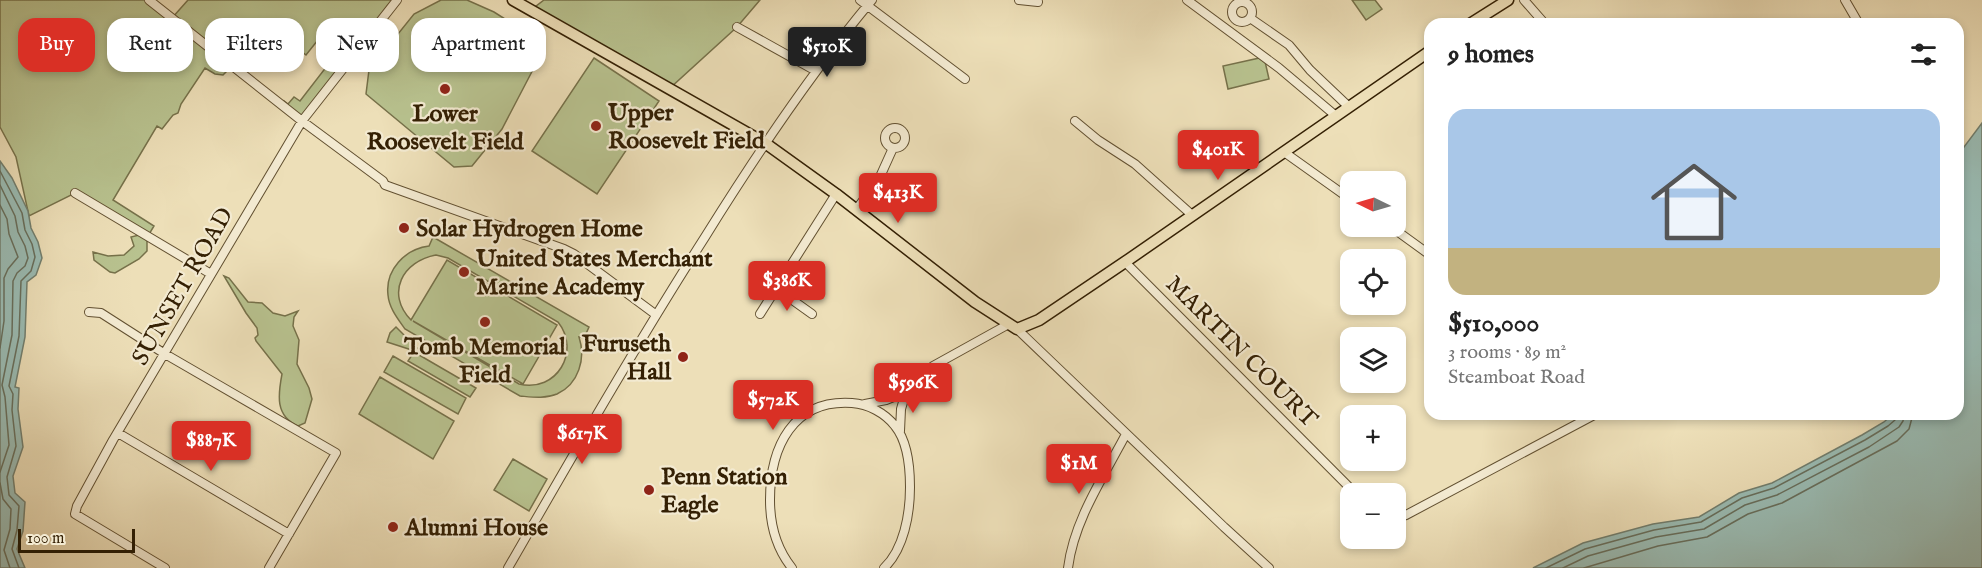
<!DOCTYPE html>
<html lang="en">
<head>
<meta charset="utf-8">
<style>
  body { margin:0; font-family:"IM FELL English",serif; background:#f2f2f2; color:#222; height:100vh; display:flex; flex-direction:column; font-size:22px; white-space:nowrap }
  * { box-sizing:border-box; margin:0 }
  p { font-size:20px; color:#767676 }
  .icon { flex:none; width:33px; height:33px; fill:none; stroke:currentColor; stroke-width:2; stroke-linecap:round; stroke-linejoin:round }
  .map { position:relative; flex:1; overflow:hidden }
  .side { position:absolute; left:1424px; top:18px; width:540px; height:402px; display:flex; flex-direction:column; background:#fff; border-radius:18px; box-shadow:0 3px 9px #0003 }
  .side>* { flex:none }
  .guide { position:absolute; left:18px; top:18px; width:570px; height:54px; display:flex; gap:12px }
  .needle { width:39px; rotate:275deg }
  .controls { position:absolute; left:1340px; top:171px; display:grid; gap:12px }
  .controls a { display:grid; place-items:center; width:66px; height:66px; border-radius:12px; background:#fff; box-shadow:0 3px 9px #0003; font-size:30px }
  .scale { position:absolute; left:18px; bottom:15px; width:117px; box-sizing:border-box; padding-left:6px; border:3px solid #342004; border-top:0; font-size:16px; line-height:21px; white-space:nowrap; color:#342004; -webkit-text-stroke:4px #f3ead1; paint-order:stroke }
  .price { position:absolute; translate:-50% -51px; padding:0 14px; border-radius:6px; background:#d93025; color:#fff; font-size:20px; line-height:39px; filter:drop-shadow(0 2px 3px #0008) }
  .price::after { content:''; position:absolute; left:50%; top:36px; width:18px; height:14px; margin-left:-9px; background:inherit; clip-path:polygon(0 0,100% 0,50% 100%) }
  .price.current { background:#222; color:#fff }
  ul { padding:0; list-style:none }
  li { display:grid; align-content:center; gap:12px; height:318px; padding:0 24px }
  li span { display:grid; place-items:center; height:186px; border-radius:18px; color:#555 }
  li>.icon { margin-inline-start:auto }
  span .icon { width:108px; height:108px; fill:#fffc; stroke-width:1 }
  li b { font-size:26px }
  h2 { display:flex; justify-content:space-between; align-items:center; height:72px; padding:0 24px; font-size:26px }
  .pill { padding:0 21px; border-radius:18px; background:#fff; box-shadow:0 3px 9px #0003; font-size:21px; line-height:54px }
  .pill.current { background:#d93025; color:#fff }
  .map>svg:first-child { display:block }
  .green { fill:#b8c28f; stroke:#76714a; stroke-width:1.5; fill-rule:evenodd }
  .water { fill:#9abcb4; stroke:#717e6e; stroke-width:1.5 }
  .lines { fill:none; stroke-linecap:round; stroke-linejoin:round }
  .shore { stroke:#676e5c; stroke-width:1.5 }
  .minor-casing { stroke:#625031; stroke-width:10 }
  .major-casing { stroke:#342004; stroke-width:13 }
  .minor { stroke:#f3ead1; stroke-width:8 }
  .major { stroke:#eddfb8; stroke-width:10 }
  .poi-dot { fill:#8f2418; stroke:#f3ead1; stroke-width:2 }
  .labels { text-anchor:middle; stroke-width:4.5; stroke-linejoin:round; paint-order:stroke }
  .poi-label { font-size:24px; font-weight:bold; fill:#342004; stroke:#f3ead1; text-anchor:start }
  .street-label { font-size:24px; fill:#342004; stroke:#f3ead1 }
</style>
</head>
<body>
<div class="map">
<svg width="1982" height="568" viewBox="0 0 1982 568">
  <rect width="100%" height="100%" fill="#eddfb8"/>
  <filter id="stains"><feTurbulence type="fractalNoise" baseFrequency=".00333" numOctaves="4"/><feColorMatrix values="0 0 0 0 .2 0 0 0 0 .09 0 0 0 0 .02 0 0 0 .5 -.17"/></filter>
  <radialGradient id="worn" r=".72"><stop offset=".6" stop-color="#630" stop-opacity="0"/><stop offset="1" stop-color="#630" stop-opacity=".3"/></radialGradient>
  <!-- green -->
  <path class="green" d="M0,0H149L172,18L188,0H397L302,121L282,105L284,101L288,104L294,97L300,101L351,35L333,21L306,55L262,20C266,40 251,56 239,72L232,66L223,75L215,74L205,68L181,104L178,113L173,115L162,129L157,126L113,200L154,226L148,236L75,193L29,216L16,157L0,127Z
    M441,0H467L494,12L513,24L527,38L538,60L502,129L472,166L454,167L366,94L369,70L414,14Z
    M544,0H760L737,27L670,88L531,10Z
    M1352,0H1375L1382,9L1366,20Z
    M1264,57L1269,79L1228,89L1223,66Z
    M594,58L659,101L597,194L532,151Z
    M139,235L147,240V251L139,259L115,273L110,272L94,260L93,252L108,256L124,255L134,246L131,237Z
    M433,237L589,327L584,338L579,337C586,358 579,384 557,394C545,399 532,397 520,396L405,329C398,319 389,308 388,295C385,270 405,249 429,246ZM436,255L448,258L558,322C581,351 557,393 519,384L413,321L523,384L557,325L447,260L411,320C385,293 403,261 436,255Z
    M224,276L229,278L248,302L262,303L273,313L285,316L298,311L294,317L293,326L299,340L297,364L309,388L312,399L305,423L298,426C275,416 278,395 282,374L256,341L255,338L258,335L257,328L246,313Z
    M396,327L417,348L415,351L387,342L390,333Z
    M414,352L476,388L470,397L408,361Z
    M393,356L466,398L458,414L384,372Z
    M380,377L454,421L433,459L359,414Z
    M513,459L547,479L529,511L494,490Z"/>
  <!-- water -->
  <path class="water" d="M1982,123V568H1533L1583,543L1653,524L1699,517L1739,493L1772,483L1862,435L1884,422L1893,414H1958V155Z
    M0,161L12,178L28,211L31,228L38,242L42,258L36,275L27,282L25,337L15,387L19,388L18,409L23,447L13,476L15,493L25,502L23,531L17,549L25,568H0Z"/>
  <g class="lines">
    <!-- shore -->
    <path class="shore" d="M0,171L22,213L25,230L32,244L35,257L31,271L21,281L19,336L9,386L13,394L12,410L16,446L7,477L9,495L19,506L17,530L12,549L19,568
      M0,185L15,216L18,232L25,246L28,258L25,266L17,273L13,281L12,335L2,385L5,397L9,445L0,472
      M0,205L7,219L9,234L18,257L8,269L4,278V321L0,348
      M0,483L3,499L11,509L10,529L4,550L10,568
      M1546,568L1585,549L1654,530L1701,522L1742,498L1774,488L1865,440L1888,426L1895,420L1896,414
      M1563,568L1588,556L1656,537L1704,529L1745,505L1777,495L1869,447L1899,427L1903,421L1904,414
      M1584,568L1658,546L1707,537L1748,514L1782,503L1897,441L1909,429L1913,414"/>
    <!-- minor casing -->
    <g class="minor-casing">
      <path id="minor" d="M149,0L302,121L383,181L385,185L564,249L574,254L655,314
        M860,0L965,79
        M1019,0L1038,2
        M1187,0L1279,68L1336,116
        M1524,0L1545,24
        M1845,0L1859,24
        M1232 12a10 10 0 1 1 20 0a10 10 0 1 1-20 0Z
        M1250,18L1289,45L1310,70L1349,107
        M737,27L816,71
        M1075,121L1098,140L1135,164L1192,215
        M885 138a10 10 0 1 1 20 0a10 10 0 1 1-20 0Z
        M1284,152L1350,199
        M75,193L211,274
        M856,210L879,179L893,148
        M1390,226L1430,255
        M1125,262L1356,494
        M777,289L812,314
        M89,312L101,313L165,354L336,453L269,568
        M760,314L836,194
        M1017,329L1224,527L1269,568
        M865,404L886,400L906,392L933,366L1007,325
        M900,431L901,409L906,392
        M118,433L289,534
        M1395,519L1406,515L1596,414
        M165,568L75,514L77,506L113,440L302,121L397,0
        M508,568C572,457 636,345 705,237C756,155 810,74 872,0
        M792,568C776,548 770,525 770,500C770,447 793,399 852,403C868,404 885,413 895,426C908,442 910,467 910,487C910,514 904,549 884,568
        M1068,568C1074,520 1104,476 1126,434"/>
    </g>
    <!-- major casing -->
    <g class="major-casing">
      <path id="major" d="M513,0L765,143L836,194L975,302L1017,329L1039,320L1125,262L1430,51
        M1470,24L1508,0"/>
    </g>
    <!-- minor -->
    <use href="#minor" class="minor"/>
    <!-- major -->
    <use href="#major" class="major"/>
  </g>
  <!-- markers -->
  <g class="poi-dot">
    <circle cx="445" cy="89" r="6"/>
    <circle cx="596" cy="126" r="6"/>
    <circle cx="404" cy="228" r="6"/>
    <circle cx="464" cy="272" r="6"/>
    <circle cx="485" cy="322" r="6"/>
    <circle cx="683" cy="357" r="6"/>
    <circle cx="649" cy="490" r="6"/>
    <circle cx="393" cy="527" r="6"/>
  </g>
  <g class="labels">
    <!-- poi labels -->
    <g class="poi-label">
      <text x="608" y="120">Upper<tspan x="608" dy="28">Roosevelt Field</tspan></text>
      <text x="445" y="121" text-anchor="middle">Lower<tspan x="445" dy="28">Roosevelt Field</tspan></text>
      <text x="416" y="236">Solar Hydrogen Home</text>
      <text x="476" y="266">United States Merchant<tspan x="476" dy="28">Marine Academy</tspan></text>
      <text x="671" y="351" text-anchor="end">Furuseth<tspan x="671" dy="28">Hall</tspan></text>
      <text x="485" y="354" text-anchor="middle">Tomb Memorial<tspan x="485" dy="28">Field</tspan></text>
      <text x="661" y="484">Penn Station<tspan x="661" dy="28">Eagle</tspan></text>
      <text x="405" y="535">Alumni House</text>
    </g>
    <!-- street labels -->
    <g class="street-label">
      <text transform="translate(182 286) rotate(-60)" y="8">SUNSET ROAD</text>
      <text transform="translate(1242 351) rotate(45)" y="8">MARTIN COURT</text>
    </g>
  </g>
  <rect width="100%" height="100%" filter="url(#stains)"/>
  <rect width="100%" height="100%" fill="url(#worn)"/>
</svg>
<div class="controls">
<a><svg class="needle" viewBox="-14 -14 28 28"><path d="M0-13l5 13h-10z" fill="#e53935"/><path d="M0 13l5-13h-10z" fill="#767676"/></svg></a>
<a><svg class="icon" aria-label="locate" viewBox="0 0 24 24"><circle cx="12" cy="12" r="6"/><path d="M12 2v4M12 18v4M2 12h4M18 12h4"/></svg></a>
<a><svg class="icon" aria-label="layers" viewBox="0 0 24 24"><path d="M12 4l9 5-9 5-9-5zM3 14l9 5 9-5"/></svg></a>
<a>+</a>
<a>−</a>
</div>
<div class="scale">100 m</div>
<b class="price current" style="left:827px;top:78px">$510K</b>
<b class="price" style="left:1218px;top:181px">$401K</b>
<b class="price" style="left:898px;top:224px">$413K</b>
<b class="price" style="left:787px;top:312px">$386K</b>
<b class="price" style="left:913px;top:414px">$596K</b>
<b class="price" style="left:773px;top:431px">$572K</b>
<b class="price" style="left:582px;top:465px">$617K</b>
<b class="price" style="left:211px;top:472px">$887K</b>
<b class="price" style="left:1079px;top:495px">$1M</b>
<div class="guide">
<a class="pill current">Buy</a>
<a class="pill">Rent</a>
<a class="pill">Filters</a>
<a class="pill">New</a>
<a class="pill">Apartment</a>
</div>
<section class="side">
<h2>9 homes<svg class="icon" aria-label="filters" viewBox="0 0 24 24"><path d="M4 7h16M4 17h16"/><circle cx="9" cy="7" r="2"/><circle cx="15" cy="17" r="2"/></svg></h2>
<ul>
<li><span style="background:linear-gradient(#a9c7e8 75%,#c2b280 0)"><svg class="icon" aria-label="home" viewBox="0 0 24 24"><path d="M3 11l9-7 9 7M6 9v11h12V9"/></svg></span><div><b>$510,000</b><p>3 rooms · 89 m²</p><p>Steamboat Road</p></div></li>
</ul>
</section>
</div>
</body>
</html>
